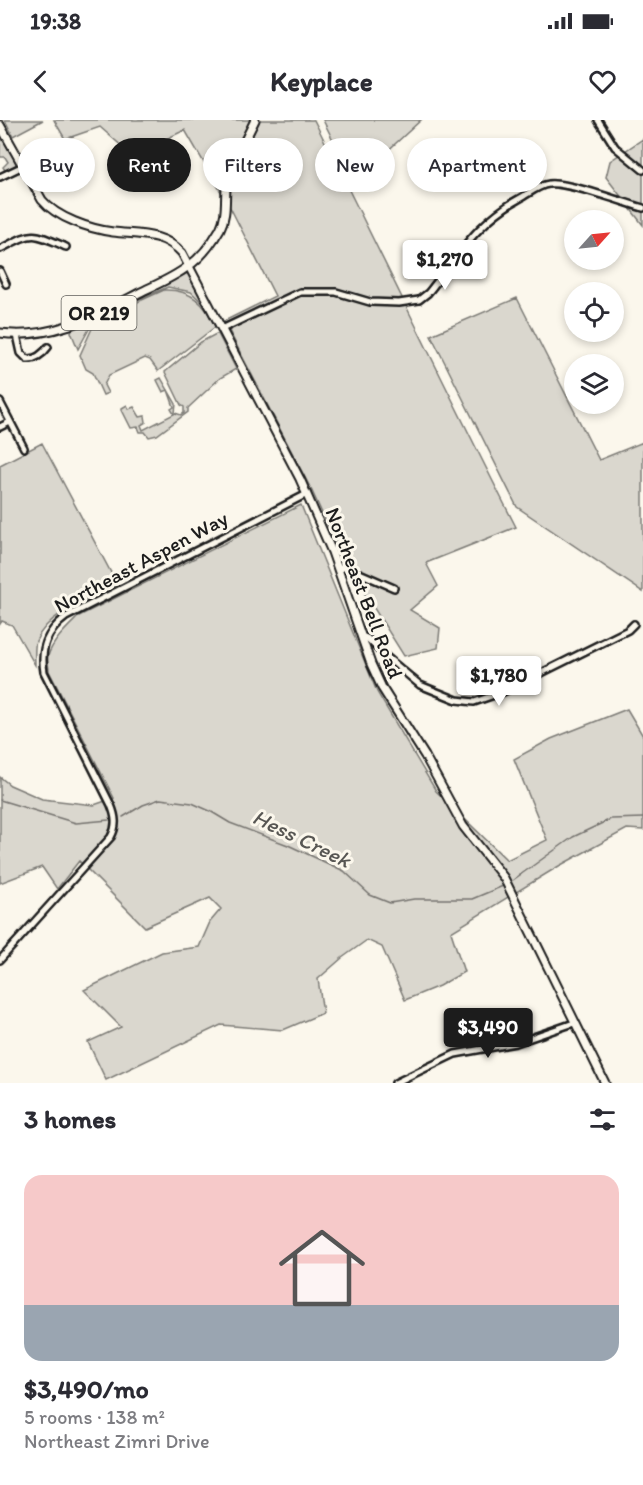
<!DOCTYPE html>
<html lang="en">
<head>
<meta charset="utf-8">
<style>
  body { margin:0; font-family:Itim,sans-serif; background:#f7f7f7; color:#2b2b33; height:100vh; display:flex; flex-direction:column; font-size:22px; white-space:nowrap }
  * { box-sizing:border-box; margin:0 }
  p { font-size:20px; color:#7c7c81 }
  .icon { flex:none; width:33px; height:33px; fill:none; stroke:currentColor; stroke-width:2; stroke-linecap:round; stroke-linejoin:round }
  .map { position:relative; height:963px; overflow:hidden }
  .details { display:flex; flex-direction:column; background:#fff; flex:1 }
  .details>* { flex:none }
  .top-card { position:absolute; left:18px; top:18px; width:608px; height:54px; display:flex; gap:12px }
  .needle { width:39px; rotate:63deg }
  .tools { position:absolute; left:564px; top:90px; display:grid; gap:12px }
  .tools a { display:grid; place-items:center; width:60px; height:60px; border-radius:50%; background:#fff; box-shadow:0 3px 9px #0003; font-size:30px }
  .price { position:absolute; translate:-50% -51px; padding:0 14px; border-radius:6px; background:#fff; color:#222; font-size:20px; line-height:39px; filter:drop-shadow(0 2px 3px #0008) }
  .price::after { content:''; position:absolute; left:50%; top:36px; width:18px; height:14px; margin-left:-9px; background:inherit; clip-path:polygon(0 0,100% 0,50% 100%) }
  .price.current { background:#1c1c1c; color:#fff }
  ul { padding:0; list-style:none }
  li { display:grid; align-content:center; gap:12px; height:318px; padding:0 24px }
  li span { display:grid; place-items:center; height:186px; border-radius:18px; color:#555 }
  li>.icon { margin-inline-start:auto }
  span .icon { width:108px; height:108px; fill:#fffc; stroke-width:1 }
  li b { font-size:26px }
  h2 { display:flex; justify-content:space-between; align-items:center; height:72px; padding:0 24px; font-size:26px }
  .pill { padding:0 21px; border-radius:27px; background:#fff; box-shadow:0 3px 9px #0003; font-size:21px; line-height:54px }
  .pill.current { background:#1c1c1c; color:#fff }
  .status { display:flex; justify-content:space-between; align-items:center; height:42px; padding:0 30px; background:#fff; direction:ltr }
  .status svg { height:16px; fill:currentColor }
  header { display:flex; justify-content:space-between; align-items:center; height:78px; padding:0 24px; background:#fff; font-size:27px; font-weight:700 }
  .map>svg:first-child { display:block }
  .green { fill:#dad7ce; stroke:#7b7a75; stroke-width:1.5 }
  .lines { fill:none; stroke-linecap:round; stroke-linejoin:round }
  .stream { stroke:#74726e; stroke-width:1.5 }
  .minor-casing { stroke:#1c1c1c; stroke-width:10 }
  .major-casing { stroke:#1c1c1c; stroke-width:11 }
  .minor { stroke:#fbf7ec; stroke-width:5 }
  .major { stroke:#fbf7ec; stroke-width:7 }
  .labels { text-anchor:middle; stroke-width:6; stroke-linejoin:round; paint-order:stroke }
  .shield { fill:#fbf7ec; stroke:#5f5e5a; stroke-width:1.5 }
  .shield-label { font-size:20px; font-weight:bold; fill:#1c1c1c }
  .street-label { font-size:21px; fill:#1c1c1c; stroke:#fbf7ec }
  .water-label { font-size:22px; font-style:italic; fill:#575653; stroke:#fbf7ec }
</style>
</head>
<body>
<div class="status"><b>19:38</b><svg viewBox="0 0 49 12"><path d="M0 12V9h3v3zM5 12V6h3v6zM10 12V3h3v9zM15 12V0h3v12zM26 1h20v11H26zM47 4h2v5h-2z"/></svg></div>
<header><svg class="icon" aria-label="back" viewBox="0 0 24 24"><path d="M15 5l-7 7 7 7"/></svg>Keyplace<svg class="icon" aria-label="heart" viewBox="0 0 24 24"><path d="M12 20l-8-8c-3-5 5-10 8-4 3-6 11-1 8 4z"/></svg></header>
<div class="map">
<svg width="643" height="963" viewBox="0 0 643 963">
  <rect width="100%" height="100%" fill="#fbf7ec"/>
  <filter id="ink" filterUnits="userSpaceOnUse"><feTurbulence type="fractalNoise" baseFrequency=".0167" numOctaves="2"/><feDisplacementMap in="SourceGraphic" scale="12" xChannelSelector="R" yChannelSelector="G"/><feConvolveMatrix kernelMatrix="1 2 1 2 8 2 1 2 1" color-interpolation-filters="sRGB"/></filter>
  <g filter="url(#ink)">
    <!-- green -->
    <path class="green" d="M5,0H43L13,16Z
      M54,0H314C382,135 447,272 516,407L426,443L438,466L410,490L440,508L438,528L404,536L343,439L311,369L224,201L275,176L231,89L185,10L132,35L100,7L65,19Z
      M323,0H421L382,36L362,61L345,29L338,30Z
      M0,13L19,43L18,46L6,52L3,47L8,42L5,37H0Z
      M643,19V105L606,57L610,41Z
      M188,153L192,156L206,186L191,172L168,167L121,187L110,196L93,202L78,229L71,212L72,209Z
      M164,170C190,169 206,183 215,207L158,251L150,240L145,238L109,255L104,265L108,273L103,275L93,253L86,249L80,235L94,204L112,198L120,190Z
      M517,178L599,340L643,322V472L517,387L431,215Z
      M216,214H218L236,249L220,258L188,288V292L157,315L149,317L145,312H140L138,307L131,308L122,290V288L127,285L129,289L134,287L140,297L145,296L146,302L141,305L143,310L174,294L171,289L174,287L168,270L163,272L157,260L161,258L176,284L175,293L181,295L184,293V287L181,285L165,252L201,222Z
      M42,323L117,464C91,478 48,492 36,521C34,528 35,538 35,545L12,505L2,501L0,504V345Z
      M301,385L377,572L436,671L507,740L547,720L514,639L551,619L627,589L643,616V710L627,709L559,746L451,812L464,852L439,866L405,880L382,827L367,820L342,838L318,859L323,893L283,910L221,905L106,960L88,922L121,907L84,870L162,832L199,827L210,802L221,789L210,778L145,807L79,741L57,769L42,747L0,763V657L10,665L42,679L94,685L114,678L49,551C49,547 47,540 48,536C53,520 68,507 79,496Z"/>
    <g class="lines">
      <!-- stream -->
      <path class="stream" d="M0,680L76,703L109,700
        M123,697L143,685L160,679L192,683L210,691L230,703L288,725L344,751L370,775L390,783L414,779H472L503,766
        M513,760L573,717L611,699L643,698"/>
      <!-- minor casing -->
      <g class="minor-casing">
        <path id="minor" d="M598,0L615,27L643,50
          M0,57L21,47
          M0,129C34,112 30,111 66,127
          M0,151L6,164
          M222,209L300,172H336L370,182L399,183L419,180L428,173C460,133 477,101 524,76C532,71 540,65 549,64C568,62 623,82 643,88
          M17,215L21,233L27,239C35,240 43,234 48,227
          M0,282L24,328
          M0,307L10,302
          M337,446L355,451L394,468
          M361,516L367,518L382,533L420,565L457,580L474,582L503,572L628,510L634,504
          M0,840L111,717C117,706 116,697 111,685L44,552C40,528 47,511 66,497L307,374
          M395,963L455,934L516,923L574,903"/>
      </g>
      <!-- major casing -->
      <g class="major-casing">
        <path id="major" d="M0,5L42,80C57,98 90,109 113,112C139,115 163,112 182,133L300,359L332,432L371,544L382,568L425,636L463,706L504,758L605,963
          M0,213C52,220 94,196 139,173C155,165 173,158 187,147C201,138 212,123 220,109C229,92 223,73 228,55L255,0"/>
      </g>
      <!-- minor -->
      <use href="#minor" class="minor"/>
      <!-- major -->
      <use href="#major" class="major"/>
    </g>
  </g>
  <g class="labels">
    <!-- shield labels -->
    <rect class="shield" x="61.5" y="176" width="75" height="34" rx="4.5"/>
    <g class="shield-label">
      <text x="99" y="200">OR 219</text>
    </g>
    <!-- street labels -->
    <g class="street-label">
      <text transform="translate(141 442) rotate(-28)" y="7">Northeast Aspen Way</text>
      <text transform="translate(364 473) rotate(69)" y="7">Northeast Bell Road</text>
    </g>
    <!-- water labels -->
    <g class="water-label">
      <text transform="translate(302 718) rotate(26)" y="8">Hess Creek</text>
    </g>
  </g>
</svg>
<div class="tools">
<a><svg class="needle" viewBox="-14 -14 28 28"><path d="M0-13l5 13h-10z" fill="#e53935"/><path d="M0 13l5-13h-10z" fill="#7c7c81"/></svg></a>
<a><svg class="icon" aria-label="locate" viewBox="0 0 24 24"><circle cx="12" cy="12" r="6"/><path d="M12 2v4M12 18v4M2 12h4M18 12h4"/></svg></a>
<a><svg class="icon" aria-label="layers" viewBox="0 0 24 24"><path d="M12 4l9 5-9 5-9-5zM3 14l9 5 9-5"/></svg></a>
</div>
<b class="price" style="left:445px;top:171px">$1,270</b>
<b class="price" style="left:499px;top:587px">$1,780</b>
<b class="price current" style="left:488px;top:939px">$3,490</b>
<div class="top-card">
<a class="pill">Buy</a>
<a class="pill current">Rent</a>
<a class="pill">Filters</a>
<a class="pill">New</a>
<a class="pill">Apartment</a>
</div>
</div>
<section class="details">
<h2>3 homes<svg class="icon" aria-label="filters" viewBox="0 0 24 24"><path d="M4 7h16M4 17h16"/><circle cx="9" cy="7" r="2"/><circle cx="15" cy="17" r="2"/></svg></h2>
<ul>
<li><span style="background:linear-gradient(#f6c9c9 70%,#9aa5b1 0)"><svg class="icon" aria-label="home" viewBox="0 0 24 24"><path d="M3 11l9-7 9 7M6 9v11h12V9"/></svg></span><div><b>$3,490/mo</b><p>5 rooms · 138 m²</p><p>Northeast Zimri Drive</p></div></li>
</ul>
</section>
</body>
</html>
